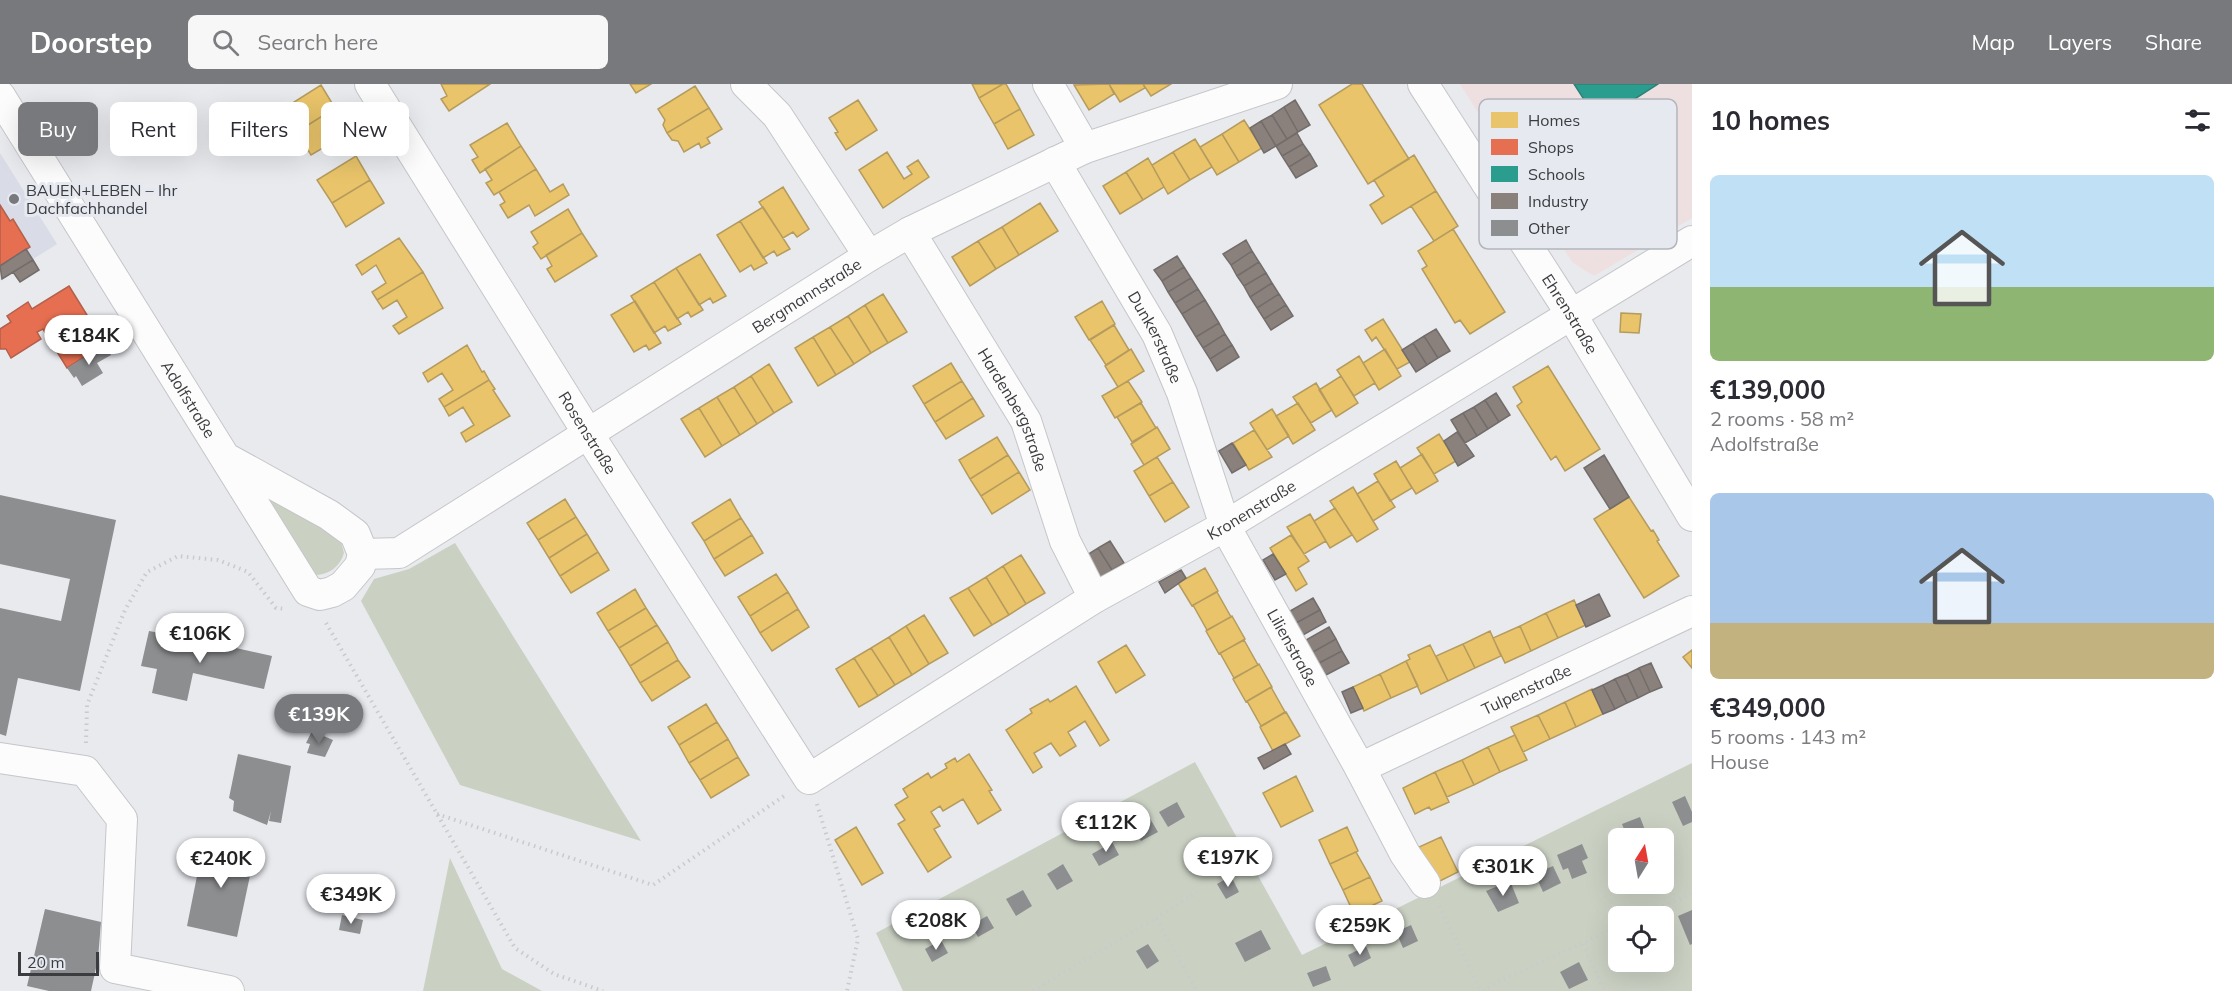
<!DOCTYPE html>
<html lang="en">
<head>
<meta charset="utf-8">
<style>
  body { margin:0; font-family:Mulish,sans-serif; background:#f7f7f7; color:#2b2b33; height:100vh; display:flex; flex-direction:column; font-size:22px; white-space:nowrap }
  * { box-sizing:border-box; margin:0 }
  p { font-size:20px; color:#7c7c81 }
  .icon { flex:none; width:33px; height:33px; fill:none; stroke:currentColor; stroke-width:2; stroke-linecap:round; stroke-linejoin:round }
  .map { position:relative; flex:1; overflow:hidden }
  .panel { display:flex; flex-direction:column; background:#fff; width:540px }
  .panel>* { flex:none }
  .hud { position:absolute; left:18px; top:18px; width:570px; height:54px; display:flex; gap:12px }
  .needle { width:39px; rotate:11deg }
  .tools { position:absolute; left:1608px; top:744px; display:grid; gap:12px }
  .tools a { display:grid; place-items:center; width:66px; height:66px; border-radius:9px; background:#fff; box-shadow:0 6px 24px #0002; font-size:30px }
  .scale { position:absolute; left:18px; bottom:15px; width:81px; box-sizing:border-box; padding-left:6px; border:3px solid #3b3c3f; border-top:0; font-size:16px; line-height:21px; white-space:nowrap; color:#3b3c3f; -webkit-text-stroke:4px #e6e9f0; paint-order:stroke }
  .price { position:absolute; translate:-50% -51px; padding:0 14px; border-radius:21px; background:#fff; color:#222; font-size:20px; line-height:39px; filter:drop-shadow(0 2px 3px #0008) }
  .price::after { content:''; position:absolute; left:50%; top:36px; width:18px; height:14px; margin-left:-9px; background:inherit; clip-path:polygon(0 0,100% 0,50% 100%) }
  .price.active { background:#78797c; color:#fff }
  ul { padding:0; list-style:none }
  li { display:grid; align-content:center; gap:12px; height:318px; padding:0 18px }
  li span { display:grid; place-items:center; height:186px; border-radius:9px; color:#555 }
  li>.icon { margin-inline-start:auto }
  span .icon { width:108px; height:108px; fill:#fffc; stroke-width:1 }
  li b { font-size:26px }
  h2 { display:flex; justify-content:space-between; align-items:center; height:72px; padding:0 18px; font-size:26px }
  .tag { padding:0 21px; border-radius:9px; background:#fff; box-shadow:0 6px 24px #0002; font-size:21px; line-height:54px }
  .tag.active { background:#78797c; color:#fff }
  header { display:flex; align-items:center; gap:36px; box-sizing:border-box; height:84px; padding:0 30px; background:#78797c; color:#fff }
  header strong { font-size:28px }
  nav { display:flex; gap:33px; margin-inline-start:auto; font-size:21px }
  .search { width:420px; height:54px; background:#f7f7f7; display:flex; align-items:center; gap:15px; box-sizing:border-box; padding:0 21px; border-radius:9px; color:#7c7c81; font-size:22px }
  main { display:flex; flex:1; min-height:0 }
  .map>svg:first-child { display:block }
  .built { fill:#d9dce6 }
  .education { fill:#eee0e0 }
  .green { fill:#cad1c3; fill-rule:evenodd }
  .homes { fill:#e9c46a; stroke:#b59b5d; stroke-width:1.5 }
  .shops { fill:#e76f51; stroke:#b3604c; stroke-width:1.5 }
  .schools { fill:#2a9d8f; stroke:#2f8077; stroke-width:1.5 }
  .industry { fill:#8a817c; stroke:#726c6a; stroke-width:1.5 }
  .building { fill:#8d8e90 }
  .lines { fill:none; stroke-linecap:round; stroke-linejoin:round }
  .minor-casing { stroke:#c5c6c9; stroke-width:32 }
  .path { stroke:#cacacb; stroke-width:4; stroke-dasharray:1.5 4.5; stroke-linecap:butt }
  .minor { stroke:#fcfcfc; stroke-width:30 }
  .poi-dot { fill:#78797c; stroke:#e6e9f0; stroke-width:2 }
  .labels { text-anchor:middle; stroke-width:6; stroke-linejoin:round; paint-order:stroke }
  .poi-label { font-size:16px; fill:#3b3c3f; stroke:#e6e9f0; text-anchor:start }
  .street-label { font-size:16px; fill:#3b3c3f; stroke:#e6e9f0 }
  .key { fill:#e6e9f0; stroke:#b3b5bb; stroke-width:1.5 }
  .key-label { font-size:16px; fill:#3b3c3f }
</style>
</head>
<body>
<header>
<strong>Doorstep</strong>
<div class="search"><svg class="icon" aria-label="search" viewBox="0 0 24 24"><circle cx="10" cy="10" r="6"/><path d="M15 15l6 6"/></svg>Search here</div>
<nav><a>Map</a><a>Layers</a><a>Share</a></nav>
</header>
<main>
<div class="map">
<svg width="1692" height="907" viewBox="0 0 1692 907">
  <rect width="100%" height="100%" fill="#e8eaee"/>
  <!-- built -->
  <path class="built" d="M0,69L57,160L0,196Z"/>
  <!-- education -->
  <path class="education" d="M1460,0H1692V134L1594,192L1584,186L1572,178Z"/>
  <!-- green -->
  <path class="green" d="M256,402L340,454L344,469C340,483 329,491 314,491Z
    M455,459L641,757L460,701L361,517L374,495L409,485Z
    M1195,678L1302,871L1692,679V907H903L876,849ZM1618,754H1664V800H1618ZM1618,832H1664V878H1618Z
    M450,774L502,885L542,907H423Z"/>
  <!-- homes -->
  <path class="homes" d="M490,0L449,27L441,15L447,12L441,0Z
    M630,0H651L636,9Z
    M972,0H1003L979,14Z
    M1003,0H1006L1020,25L994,40L979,14Z
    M1109,0L1114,10L1089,26L1074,1Z
    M1109,0H1143L1145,4L1120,18Z
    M1143,0H1171L1151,12Z
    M1352,0H1362L1409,75L1368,100L1319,21Z
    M321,1L335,24L297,48L283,25Z
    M695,2L709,24L667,49L663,41L665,36L658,25Z
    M858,16L877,46L846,66L835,49L838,48L829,34Z
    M335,24L350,48L311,71L297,48Z
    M709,24L722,45L707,54L710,59L701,64L699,59L684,68L678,57L672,56L667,49Z
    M1020,25L1034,51L1008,65L994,40Z
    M1244,36L1262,64L1239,78L1222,50Z
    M507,39L521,62L480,89L472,76L478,73L470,61Z
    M1222,50L1239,78L1217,91L1200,63Z
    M1195,55L1212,83L1190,96L1173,68Z
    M521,62L536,85L494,111L486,99L492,96L485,85Z
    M887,68L904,95L912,90L907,83L918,76L929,93L883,124L859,86Z
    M1173,68L1190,96L1168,110L1152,81Z
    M1414,71L1436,107L1382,140L1370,121L1384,112L1374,96Z
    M356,72L370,96L332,119L317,96Z
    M1148,74L1164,103L1143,116L1126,88Z
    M536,85L550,108L563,100L569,111L535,132L529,121L508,134L500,121L505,118L499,108Z
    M1126,88L1143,116L1120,130L1103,102Z
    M370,96L384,119L346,143L332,119Z
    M783,103L809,145L797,153L793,148L783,154L759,118Z
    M1436,107L1458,142L1434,157L1411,122Z
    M1040,119L1058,147L1019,171L1002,143Z
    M763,123L790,165L777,172L774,167L763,174L740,137Z
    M568,125L582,149L541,175L533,163L538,159L531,148Z
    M740,137L767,179L754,186L751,181L740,188L717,151Z
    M1002,143L1019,171L996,185L978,157Z
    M1453,145L1505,228L1470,250L1460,236L1455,239L1422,185L1427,182L1418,167Z
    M582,149L597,172L555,198L547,185L552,182L546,171Z
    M399,154L423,188L377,216L372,208L386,199L376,181L362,191L356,181Z
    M978,157L996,185L970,202L952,173Z
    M700,170L726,212L713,219L710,214L699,221L676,184Z
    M676,184L703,226L691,233L688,228L677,235L654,198Z
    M423,188L443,224L399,250L393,242L407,233L397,216L383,225L377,216Z
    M654,198L681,240L668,247L665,242L654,249L631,212Z
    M883,210L907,248L888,259L865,221Z
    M635,217L661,259L649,266L646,261L634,268L611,231Z
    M1102,217L1115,240L1089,256L1075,233Z
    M865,221L888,259L871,269L848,232Z
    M1621,229L1641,230L1639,249L1620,248Z
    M848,232L871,269L854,280L830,243Z
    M1383,235L1410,278L1397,285L1376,253L1372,257L1365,246Z
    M1114,241L1129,266L1106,281L1090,256Z
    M830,243L854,280L836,291L813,253Z
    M813,253L836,291L818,302L795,264Z
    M467,261L482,288L484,287L489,296L444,323L439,315L453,306L442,289L428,298L423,289Z
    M1131,265L1144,287L1118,303L1105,282Z
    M1385,265L1401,292L1379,306L1363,279Z
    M1359,272L1375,299L1354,312L1337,286Z
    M951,279L962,297L924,320L913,302Z
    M769,280L792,318L774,329L751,292Z
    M1548,282L1600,365L1565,387L1556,372L1551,376L1517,322L1522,318L1513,303Z
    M751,292L774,329L757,340L734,303Z
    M1341,292L1358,319L1336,333L1319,306Z
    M489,296L495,305L493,306L510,332L466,358L461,349L474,341L463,323L449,332L444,323Z
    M962,297L973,314L935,338L924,320Z
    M1128,297L1142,318L1115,334L1102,312Z
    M1316,299L1332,326L1311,339L1293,313Z
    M734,303L757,340L740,351L717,313Z
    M717,313L740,351L722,362L699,324Z
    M973,314L984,332L946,355L935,338Z
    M1141,319L1156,344L1132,358L1117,333Z
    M1298,319L1315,346L1293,360L1276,332Z
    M699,324L722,362L705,373L681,335Z
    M1272,325L1289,352L1267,366L1250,339Z
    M1157,343L1170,365L1144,381L1131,360Z
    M1254,346L1272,373L1249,386L1233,359Z
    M1439,350L1456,377L1434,390L1417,364Z
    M997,353L1008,371L970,395L959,376Z
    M1422,370L1438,397L1416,410L1400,384Z
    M1008,371L1019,388L981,412L970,395Z
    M1157,373L1173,398L1149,412L1134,387Z
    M1396,377L1412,404L1390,417L1374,390Z
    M1019,388L1030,406L992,430L981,412Z
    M1378,397L1395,423L1373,437L1357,410Z
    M1173,398L1189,423L1165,438L1149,412Z
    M1353,403L1378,445L1357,458L1330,417Z
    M1629,413L1651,447L1653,446L1659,456L1657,457L1679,492L1644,514L1594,435Z
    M565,415L576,433L538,456L527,439Z
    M730,415L741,434L704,457L692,439Z
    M1335,424L1352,451L1330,464L1314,437Z
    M1310,430L1326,457L1304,470L1287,443Z
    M576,433L587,450L549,474L538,456Z
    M741,434L752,451L714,475L704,457Z
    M587,450L598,468L560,492L549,474Z
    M752,451L763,469L725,492L714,475Z
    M1291,451L1309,477L1298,484L1307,500L1296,507L1270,464Z
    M598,468L609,486L571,509L560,492Z
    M1021,471L1045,509L1026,520L1003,482Z
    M1003,482L1026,520L1009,531L986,493Z
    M1205,484L1218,507L1192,522L1178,499Z
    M776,490L788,508L750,532L738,513Z
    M986,493L1009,531L992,541L968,504Z
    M968,504L992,541L974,552L950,514Z
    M635,505L646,524L608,547L597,529Z
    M788,508L798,525L760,549L750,532Z
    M1217,508L1231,533L1207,546L1193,521Z
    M1574,516L1586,541L1558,554L1546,529Z
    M646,524L657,541L619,564L608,547Z
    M798,525L809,543L772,567L760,549Z
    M1546,529L1558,554L1531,567L1520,542Z
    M924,531L948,569L929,580L906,542Z
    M1232,532L1245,555L1219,570L1206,547Z
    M657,541L668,558L630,582L619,564Z
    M906,542L929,580L912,591L889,553Z
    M1520,542L1531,567L1505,579L1493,554Z
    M1490,547L1501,572L1475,584L1463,560Z
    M889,553L912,591L895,601L871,564Z
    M1244,556L1258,581L1234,594L1220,569Z
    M668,558L678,576L640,599L630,582Z
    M1463,560L1475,584L1448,597L1436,572Z
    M1126,561L1145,591L1116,609L1098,578Z
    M1430,561L1448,597L1421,610L1406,577L1410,575L1408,571Z
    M871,564L895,601L878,612L854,574Z
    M1692,566V584L1683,573Z
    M854,574L878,612L859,623L836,585Z
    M678,576L690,593L652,617L640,599Z
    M1406,577L1418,602L1391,614L1380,590Z
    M1259,580L1272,603L1246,618L1233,595Z
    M1380,590L1391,614L1364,627L1353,603Z
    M1076,602L1109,656L1100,662L1085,637L1068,648L1076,662L1060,672L1051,659L1034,669L1042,683L1033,689L1006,646L1032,629L1030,625L1048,615L1050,618Z
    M1271,603L1285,628L1261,642L1247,617Z
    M1592,605L1603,630L1576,643L1565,618Z
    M1565,618L1576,643L1550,655L1538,631Z
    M706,620L717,638L679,661L668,643Z
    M1286,628L1300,652L1273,667L1260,643Z
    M1538,631L1550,655L1523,668L1511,643Z
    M717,638L728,655L689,679L679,661Z
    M1515,651L1527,676L1500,688L1488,663Z
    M728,655L738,673L700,696L689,679Z
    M1488,663L1500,688L1474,701L1462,676Z
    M969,670L992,706L989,707L1001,726L978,740L963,715L943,727L940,722L931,728L940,742L934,745L951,773L928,788L898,740L905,736L895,721L908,713L903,705L928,689L931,694L947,684L945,680L955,674L957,678Z
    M738,673L749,691L711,714L700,696Z
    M1462,676L1474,701L1447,713L1435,688Z
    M1435,688L1449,718L1431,726L1429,723L1415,730L1403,704Z
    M1296,692L1313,727L1281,743L1263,709Z
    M856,743L883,789L862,801L835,756Z
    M1347,743L1358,767L1330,780L1319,756Z
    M1441,753L1458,788L1436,799L1419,763Z
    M1358,767L1356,768L1370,793L1343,806L1330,780Z
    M1370,793L1382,817L1354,830L1343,806Z"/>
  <!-- shops -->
  <path class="shops" d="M0,121L10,137L13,135L30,163L0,182Z
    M69,202L105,260L67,284L43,245L37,248L41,255L11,274L6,265H0V245L11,238L7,232L28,218L32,225Z"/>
  <!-- schools -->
  <path class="schools" d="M1574,0H1658L1619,25L1623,31L1603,45Z"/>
  <!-- industry -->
  <path class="industry" d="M1295,16L1310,41L1298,48L1284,23Z
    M1284,23L1298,48L1287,55L1272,31Z
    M1272,31L1287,55L1276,62L1261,37Z
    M1261,37L1276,62L1264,69L1250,44Z
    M1297,49L1303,60L1282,72L1276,62Z
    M1303,60L1310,70L1289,83L1282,72Z
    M1310,70L1317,82L1296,94L1289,83Z
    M1246,156L1252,167L1231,181L1223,170Z
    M26,165L33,176L2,195L0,182Z
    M1252,167L1259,178L1237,192L1231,181Z
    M1177,172L1184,183L1162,197L1154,186Z
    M33,176L39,186L20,198L13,188Z
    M1259,178L1266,189L1244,202L1237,192Z
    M1184,183L1191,194L1168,208L1162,197Z
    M1266,189L1272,199L1250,213L1244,202Z
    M1191,194L1198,205L1175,219L1168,208Z
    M1272,199L1279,210L1257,224L1250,213Z
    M1198,205L1205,216L1182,230L1175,219Z
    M1279,210L1286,221L1264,235L1257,224Z
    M1205,216L1219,239L1196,253L1182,230Z
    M1286,221L1293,232L1271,246L1264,235Z
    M1219,239L1225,250L1203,264L1196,253Z
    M1436,245L1450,267L1438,274L1424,252Z
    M1225,250L1232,261L1210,275L1203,264Z
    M1424,252L1438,274L1427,281L1413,259Z
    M1413,259L1427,281L1416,288L1402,266Z
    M1232,261L1239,273L1217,287L1210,275Z
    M1496,309L1510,331L1499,338L1485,316Z
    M1485,316L1499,338L1488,345L1474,323Z
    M1474,323L1488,345L1477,352L1463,329Z
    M1463,329L1477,352L1465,359L1451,336Z
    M1457,348L1474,372L1458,382L1444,357Z
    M1232,359L1246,381L1232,389L1219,367Z
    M1604,371L1629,413L1610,425L1584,384Z
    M1110,457L1124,479L1112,486L1098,464Z
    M1098,464L1112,486L1101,494L1087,471Z
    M1273,470L1286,490L1275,496L1263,476Z
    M1181,486L1186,494L1165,509L1159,498Z
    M1599,510L1610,532L1586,543L1576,521Z
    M1313,514L1320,526L1296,539L1290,527Z
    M1320,526L1326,538L1303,551L1296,539Z
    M1329,543L1336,555L1313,568L1306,556Z
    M1336,555L1342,567L1319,579L1313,568Z
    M1342,567L1349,579L1326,591L1319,579Z
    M1651,579L1662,603L1650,608L1639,584Z
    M1639,584L1650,608L1638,614L1627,590Z
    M1627,590L1638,614L1627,619L1615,595Z
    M1615,595L1627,619L1615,625L1603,601Z
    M1603,601L1615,625L1603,630L1592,606Z
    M1353,603L1363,624L1351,629L1342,608Z
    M1285,660L1291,670L1264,685L1258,674Z"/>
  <!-- building -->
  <path class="building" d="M104,261L111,271L97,279L103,289L82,302L76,292L74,294L67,284Z
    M0,411L116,436L80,607L18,594L6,652L0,650V524L61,537L70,495L0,480Z
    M149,547L160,549L161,547L165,548L272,572L264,605L193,589L187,617L152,609L157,585L141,582Z
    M312,647L333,656L325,673L307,669L310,660L306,659Z
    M238,670L291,682L281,739L269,737L271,727L267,741L233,727L234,717L229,714Z
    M1685,712L1692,728V738L1683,742L1672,718Z
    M1177,718L1185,733L1168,743L1159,728Z
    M1149,733L1158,748L1141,757L1132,743Z
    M1640,733L1645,746L1627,753L1622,740Z
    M1110,754L1119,771L1099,782L1092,770L1104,763L1102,759Z
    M204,757L255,768L237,853L187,842Z
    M1582,760L1588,774L1582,777L1587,789L1572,795L1568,784L1563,786L1557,771Z
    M1063,780L1073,797L1057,806L1047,790Z
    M1553,782L1561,799L1543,808L1535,790Z
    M1231,792L1239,808L1226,815L1217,800Z
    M1510,797L1519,819L1498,828L1486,807Z
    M1023,806L1032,822L1016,832L1006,815Z
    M45,825L101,838L98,875L91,907H49L27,902Z
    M1692,826V860L1690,861L1678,832Z
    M342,831L363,836L360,850L339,846Z
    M987,832L994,844L978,853L971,841Z
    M1411,841L1418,857L1403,864L1396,848Z
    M1261,846L1271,865L1245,878L1235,859Z
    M941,856L948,869L932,878L925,865Z
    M1148,860L1159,877L1147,885L1136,867Z
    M1366,862L1371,874L1354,883L1348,871Z
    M1579,878L1588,896L1569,905L1560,888Z
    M1326,882L1331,896L1313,903L1307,889Z"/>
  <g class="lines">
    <!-- minor casing -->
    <g class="minor-casing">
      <g id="minor">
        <path id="s1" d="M370,0L589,351L809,695L1094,514L1225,442L1692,157"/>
        <path d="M746,0L777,31L869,172"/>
        <path d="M1048,0L1085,64"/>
        <path id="s2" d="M1423,0L1571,230L1692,432"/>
        <path id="s3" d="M0,12L308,507L320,511L332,508L343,502L360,482L363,470L355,450L329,431L226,374"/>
        <path id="s4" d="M1055,78L1157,250L1182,309L1225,442L1360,684L1405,770L1425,799"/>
        <path d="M1486,98L1542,63"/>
        <path id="s5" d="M910,148L1026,337L1065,457L1094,514"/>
        <path id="s6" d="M363,470L399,469L869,172L910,148L1085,64L1277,0"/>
        <path d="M0,674L85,687L122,735L115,884L229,907"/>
        <path id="s7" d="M1360,684L1692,527"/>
      </g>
    </g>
    <!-- path -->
    <path class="path" d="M326,539L515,864L554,890L603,907
      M86,659L87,621L125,526L147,488L178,472L218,476L248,488L276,524L286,525
      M817,720L858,855L847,907
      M437,730L653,801L787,710
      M1439,822L1481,907
      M1641,832L1692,809
      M1156,834L1197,808
      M1583,860L1604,907
      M1033,907L1156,834L1197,907
      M1483,907L1498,898L1618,843"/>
    <!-- minor -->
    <use href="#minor" class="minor"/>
  </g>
  <!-- markers -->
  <circle class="poi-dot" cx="14" cy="115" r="6"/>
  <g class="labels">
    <!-- poi labels -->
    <g class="poi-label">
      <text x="26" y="112">BAUEN+LEBEN – Ihr<tspan x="26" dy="18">Dachfachhandel</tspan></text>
    </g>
    <!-- street labels -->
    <g class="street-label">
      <text dy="6" stroke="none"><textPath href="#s6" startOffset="518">Bergmannstraße</textPath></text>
      <text dy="6" stroke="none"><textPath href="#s2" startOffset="273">Ehrenstraße</textPath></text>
      <text dy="6" stroke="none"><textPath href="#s4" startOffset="202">Dunkerstraße</textPath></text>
      <text dy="6" stroke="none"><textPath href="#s3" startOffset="357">Adolfstraße</textPath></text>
      <text dy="6" stroke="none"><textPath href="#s5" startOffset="206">Hardenbergstraße</textPath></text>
      <text dy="6" stroke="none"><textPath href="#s1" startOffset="411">Rosenstraße</textPath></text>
      <text dy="6" stroke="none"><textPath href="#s1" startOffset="1340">Kronenstraße</textPath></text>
      <text dy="6" stroke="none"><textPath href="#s4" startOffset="543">Lilienstraße</textPath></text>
      <text dy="6" stroke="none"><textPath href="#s7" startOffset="184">Tulpenstraße</textPath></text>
    </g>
  </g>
  <!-- legend -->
  <rect x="1479" y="15" width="198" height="150" rx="9" class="key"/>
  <rect x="1491" y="28" width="27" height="16" fill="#e9c46a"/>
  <rect x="1491" y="55" width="27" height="16" fill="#e76f51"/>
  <rect x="1491" y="82" width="27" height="16" fill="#2a9d8f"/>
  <rect x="1491" y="109" width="27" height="16" fill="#8a817c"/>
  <rect x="1491" y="136" width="27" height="16" fill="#8d8e90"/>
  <g class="key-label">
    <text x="1528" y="42">Homes</text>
    <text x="1528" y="69">Shops</text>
    <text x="1528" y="96">Schools</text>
    <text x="1528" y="123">Industry</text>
    <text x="1528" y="150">Other</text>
  </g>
</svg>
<div class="tools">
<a><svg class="needle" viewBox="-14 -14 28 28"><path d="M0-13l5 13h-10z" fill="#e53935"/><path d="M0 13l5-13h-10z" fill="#7c7c81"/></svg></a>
<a><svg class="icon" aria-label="locate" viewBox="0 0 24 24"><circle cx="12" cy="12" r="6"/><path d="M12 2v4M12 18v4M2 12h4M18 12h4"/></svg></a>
</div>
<div class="scale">20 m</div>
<b class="price" style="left:89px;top:282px">€184K</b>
<b class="price" style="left:200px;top:580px">€106K</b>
<b class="price active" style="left:319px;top:661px">€139K</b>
<b class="price" style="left:1106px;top:769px">€112K</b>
<b class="price" style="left:1228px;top:804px">€197K</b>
<b class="price" style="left:221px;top:805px">€240K</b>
<b class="price" style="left:1503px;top:813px">€301K</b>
<b class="price" style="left:351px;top:841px">€349K</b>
<b class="price" style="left:936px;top:867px">€208K</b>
<b class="price" style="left:1360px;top:872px">€259K</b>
<div class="hud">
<a class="tag active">Buy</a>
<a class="tag">Rent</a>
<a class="tag">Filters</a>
<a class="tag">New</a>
</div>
</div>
<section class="panel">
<h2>10 homes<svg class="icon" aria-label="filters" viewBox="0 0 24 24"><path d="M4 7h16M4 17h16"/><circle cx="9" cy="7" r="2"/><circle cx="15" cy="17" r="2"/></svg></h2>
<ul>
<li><span style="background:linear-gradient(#bfe0f5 60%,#8fb573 0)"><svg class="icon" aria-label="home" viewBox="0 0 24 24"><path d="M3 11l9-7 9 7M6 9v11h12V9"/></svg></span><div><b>€139,000</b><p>2 rooms · 58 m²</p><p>Adolfstraße</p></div></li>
<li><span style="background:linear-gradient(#a9c7e8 70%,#c2b280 0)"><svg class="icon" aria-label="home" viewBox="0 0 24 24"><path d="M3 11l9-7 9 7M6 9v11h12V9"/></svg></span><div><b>€349,000</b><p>5 rooms · 143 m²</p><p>House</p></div></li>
</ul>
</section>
</main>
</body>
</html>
